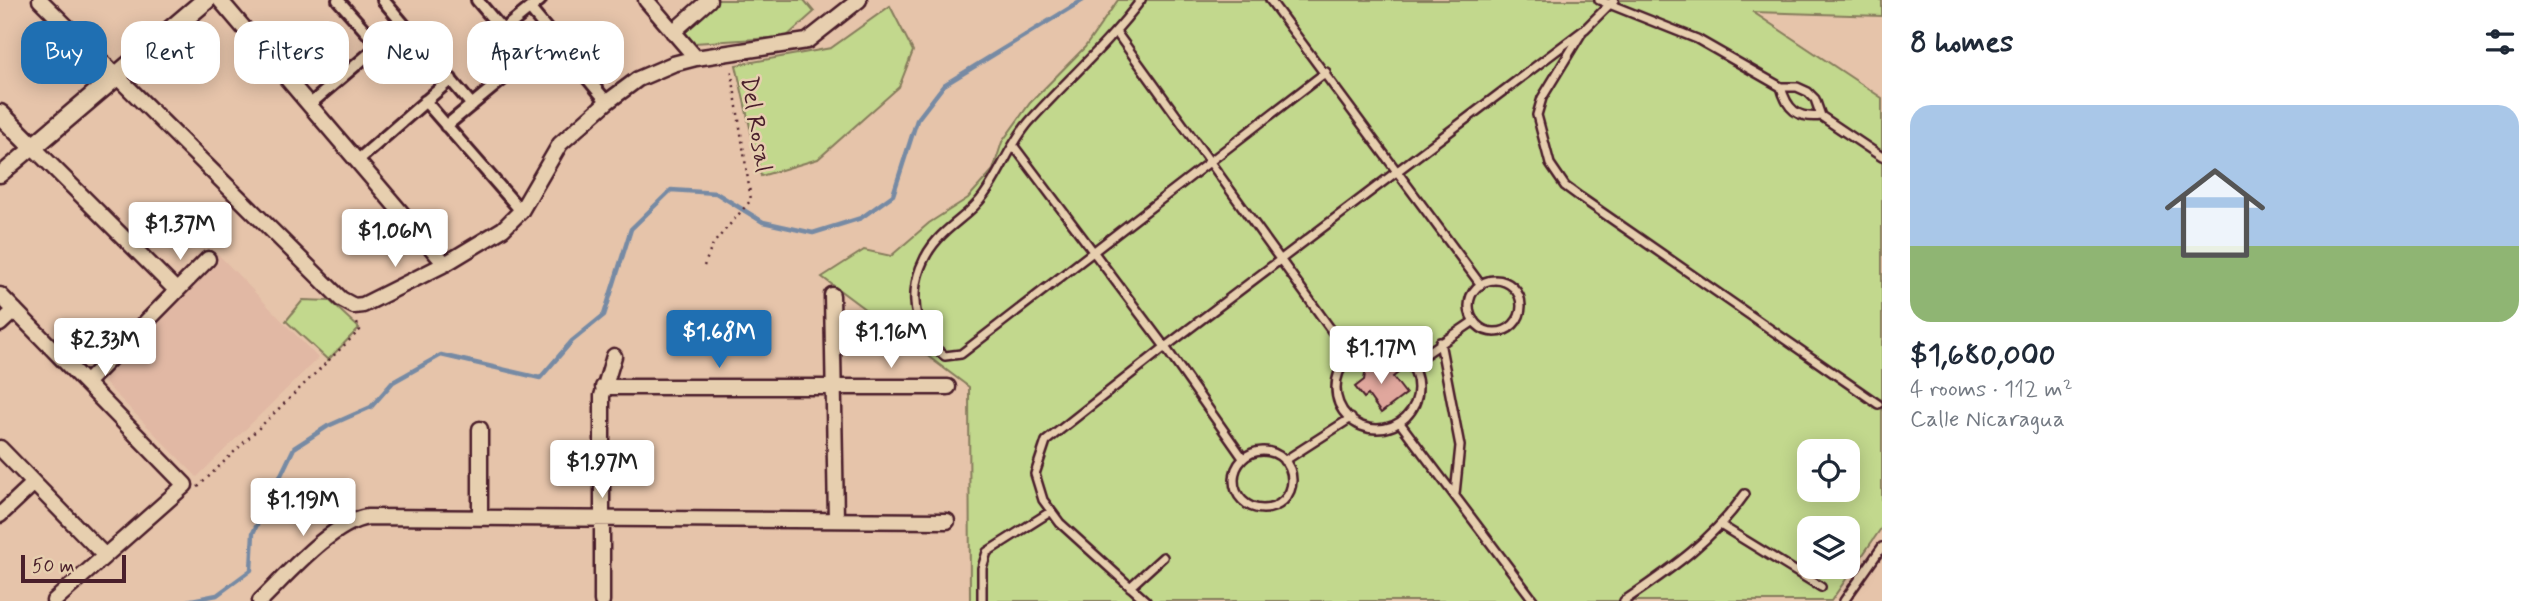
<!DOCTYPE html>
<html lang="en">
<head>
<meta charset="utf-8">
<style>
  body { margin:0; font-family:Mynerve,sans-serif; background:#f6f6f7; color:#1f2937; height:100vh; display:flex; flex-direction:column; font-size:26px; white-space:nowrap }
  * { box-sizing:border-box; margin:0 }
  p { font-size:23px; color:#747a83 }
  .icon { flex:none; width:38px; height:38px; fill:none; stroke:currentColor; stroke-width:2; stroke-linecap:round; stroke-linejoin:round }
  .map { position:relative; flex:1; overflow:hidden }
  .sheet { display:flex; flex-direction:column; background:#fff; width:665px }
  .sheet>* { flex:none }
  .hud { position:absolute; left:21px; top:21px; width:665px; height:63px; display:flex; gap:14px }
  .tools { position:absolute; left:1797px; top:439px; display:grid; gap:14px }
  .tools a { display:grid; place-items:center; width:63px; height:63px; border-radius:14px; background:#fff; box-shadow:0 4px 18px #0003; font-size:35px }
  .scale { position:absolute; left:21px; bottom:18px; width:105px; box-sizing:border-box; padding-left:7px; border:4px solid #4a1f2b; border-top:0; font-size:19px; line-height:24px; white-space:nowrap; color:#4a1f2b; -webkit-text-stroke:5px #e7cfaf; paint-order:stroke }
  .price { position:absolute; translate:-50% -60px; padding:0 16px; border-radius:7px; background:#fff; color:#222; font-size:23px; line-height:46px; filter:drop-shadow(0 2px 4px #0008) }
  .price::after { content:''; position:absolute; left:50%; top:42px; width:21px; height:16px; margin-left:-10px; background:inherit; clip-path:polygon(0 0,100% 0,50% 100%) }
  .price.current { background:#1f6fb2; color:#fff }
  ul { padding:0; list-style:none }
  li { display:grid; align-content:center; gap:14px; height:371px; padding:0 28px }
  li span { display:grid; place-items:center; height:217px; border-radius:21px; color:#555 }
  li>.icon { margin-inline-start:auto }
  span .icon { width:126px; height:126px; fill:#fffc; stroke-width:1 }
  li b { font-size:30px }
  h2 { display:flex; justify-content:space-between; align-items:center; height:84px; padding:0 28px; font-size:30px }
  .chip { padding:0 24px; border-radius:21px; background:#fff; box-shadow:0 4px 18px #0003; font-size:24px; line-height:63px }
  .chip.current { background:#1f6fb2; color:#fff }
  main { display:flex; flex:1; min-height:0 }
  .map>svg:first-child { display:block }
  .built { fill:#e1b8a4 }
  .green { fill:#c2d88d; stroke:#867c5c; stroke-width:2; fill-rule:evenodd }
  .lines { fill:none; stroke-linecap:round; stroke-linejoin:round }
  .stream { stroke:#768aa4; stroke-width:4.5 }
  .building { fill:#e0a79d; stroke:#4a1f2b; stroke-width:2 }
  .service-casing { stroke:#4a1f2b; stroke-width:12 }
  .pedestrian-casing { stroke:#4a1f2b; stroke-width:16 }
  .minor-casing { stroke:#4a1f2b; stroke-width:19 }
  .tertiary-casing { stroke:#4a1f2b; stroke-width:23 }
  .path { stroke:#4a1f2b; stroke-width:2.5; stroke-dasharray:2 5; stroke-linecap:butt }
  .service { stroke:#e7cfaf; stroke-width:7 }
  .pedestrian { stroke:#e7cfaf; stroke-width:10 }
  .minor { stroke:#e7cfaf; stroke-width:14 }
  .tertiary { stroke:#e7cfaf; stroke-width:18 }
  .labels { text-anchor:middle; stroke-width:5; stroke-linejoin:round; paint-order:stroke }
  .street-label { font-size:24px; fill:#4a1f2b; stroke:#e7cfaf }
</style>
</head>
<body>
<main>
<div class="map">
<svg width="1882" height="601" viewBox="0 0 1882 601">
  <rect width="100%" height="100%" fill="#e6c4aa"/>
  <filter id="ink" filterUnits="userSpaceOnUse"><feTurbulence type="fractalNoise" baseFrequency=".0143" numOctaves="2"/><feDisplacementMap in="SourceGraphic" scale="14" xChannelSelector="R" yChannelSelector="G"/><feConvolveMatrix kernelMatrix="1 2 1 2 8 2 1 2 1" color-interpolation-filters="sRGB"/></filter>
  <g filter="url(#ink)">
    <!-- built -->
    <path class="built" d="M217,253L318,358L197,477L99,377Z"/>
    <!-- green -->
    <path class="green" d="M713,0H804L814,12L786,37L694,43L682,28Z
      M1118,0H1882V16L1753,12L1882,98V527L1831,601H970L969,387L822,277L864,250L891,256L929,223L968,198L993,170L1002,142L1030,103L1085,47ZM1810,452H1848V490H1810ZM1810,528H1848V567H1810Z
      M890,6L913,51L899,87L818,159L761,176L736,65L831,48Z
      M303,300L330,301L359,328L328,360L286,321Z"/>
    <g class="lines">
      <!-- stream -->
      <path class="stream" d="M187,601L217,595L251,570L253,533L294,448L328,426L371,407L393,382L441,355L540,378L572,341L604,315L631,229L671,190L716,193L763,222L813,233L861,218L893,195L917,120L944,85L1083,0"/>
    </g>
    <!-- building -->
    <path class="building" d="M1389,361L1398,373L1393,377L1406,394L1381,413L1368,395L1364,398L1355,387L1364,380L1366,368L1373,365L1380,368Z"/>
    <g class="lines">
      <!-- service casing -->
      <g class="service-casing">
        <path id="service" d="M1141,0C1108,44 1066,81 1029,122C1010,144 1001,172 984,195C972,213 952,223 938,239C907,273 905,329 945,356L961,354L1326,72
          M1270,0L1481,285
          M1599,0L1697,39L1781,87H1797L1808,92L1815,99L1821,116L1882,157
          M1116,32L1350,356
          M1581,34L1542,98L1537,115L1550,164L1565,186L1580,197L1878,404
          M1781,87C1787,109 1797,119 1821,116
          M1013,145L1165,347L1243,458
          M1469 306a26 26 0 1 1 52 0a26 26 0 1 1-52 0Z
          M1440,342L1460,446L1455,494
          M1336 388a41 41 0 1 1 82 0a41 41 0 1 1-82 0Z
          M1411,364L1474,321
          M1400,423L1534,601
          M1234 480a29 29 0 1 1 58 0a29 29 0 1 1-58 0Z
          M1284,461L1351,418
          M1722,526L1821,587
          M1130,587L1163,557
          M982,601V568L987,552L1050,512
          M1146,601L1060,523L1043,500L1035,474L1046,441L1165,347L1585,29L1614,0
          M1624,601C1672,568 1711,542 1745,494
          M1844,601L1882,547"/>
      </g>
      <!-- pedestrian casing -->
      <g class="pedestrian-casing">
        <path id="pedestrian" d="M338,0L378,45
          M383,0L472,105
          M477,0L527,59
          M530,9L607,102
          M503,30L540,0
          M425,101L521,211
          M309,105L403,25
          M446,126L554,37
          M357,161L451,79"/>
      </g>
      <!-- minor casing -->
      <g class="minor-casing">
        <path id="minor" d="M40,0L341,299L354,306L363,305L445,264L503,229L521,211L560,144L607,102L638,79L673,64L696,58L807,41L859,0
          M220,0L445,264
          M646,0L696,58
          M673,32L709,0
          M0,175L33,147L176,290
          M0,295L185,485L54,601
          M832,295L836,519
          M0,324L15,310
          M86,383L208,259
          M603,387H948
          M480,429V517
          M0,448L105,556
          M0,515L34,483
          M260,601C286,576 332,522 368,517L947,521
          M602,601V396L614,356"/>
      </g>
      <!-- tertiary casing -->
      <g class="tertiary-casing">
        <path id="tertiary" d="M0,114L33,147L206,0"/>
      </g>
      <!-- path -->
      <path class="path" d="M704,266L713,244L751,200L731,67
        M198,487L360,330L355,319"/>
      <!-- service -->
      <use href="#service" class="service"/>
      <!-- pedestrian -->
      <use href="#pedestrian" class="pedestrian"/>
      <!-- minor -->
      <use href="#minor" class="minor"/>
      <!-- tertiary -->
      <use href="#tertiary" class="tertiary"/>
    </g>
  </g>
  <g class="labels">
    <!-- street labels -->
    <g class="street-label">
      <text transform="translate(757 124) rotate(81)" y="8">Del Rosal</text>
    </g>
  </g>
</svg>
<div class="tools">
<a><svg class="icon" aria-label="locate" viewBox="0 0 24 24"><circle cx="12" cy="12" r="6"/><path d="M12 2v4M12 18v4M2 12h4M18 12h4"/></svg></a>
<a><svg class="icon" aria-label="layers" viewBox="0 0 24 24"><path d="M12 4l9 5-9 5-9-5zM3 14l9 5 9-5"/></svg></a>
</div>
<div class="scale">50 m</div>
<b class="price" style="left:180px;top:262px">$1.37M</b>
<b class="price" style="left:395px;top:269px">$1.06M</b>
<b class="price current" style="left:719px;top:370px">$1.68M</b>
<b class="price" style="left:891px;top:370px">$1.16M</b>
<b class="price" style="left:105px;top:378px">$2.33M</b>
<b class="price" style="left:1381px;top:386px">$1.17M</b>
<b class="price" style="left:602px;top:500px">$1.97M</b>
<b class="price" style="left:303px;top:538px">$1.19M</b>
<div class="hud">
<a class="chip current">Buy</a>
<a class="chip">Rent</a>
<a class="chip">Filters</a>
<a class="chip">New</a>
<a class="chip">Apartment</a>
</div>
</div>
<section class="sheet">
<h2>8 homes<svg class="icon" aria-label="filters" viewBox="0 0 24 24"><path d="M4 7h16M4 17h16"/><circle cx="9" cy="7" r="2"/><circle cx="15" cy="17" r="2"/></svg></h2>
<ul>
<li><span style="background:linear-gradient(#a9c7e8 65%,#8fb573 0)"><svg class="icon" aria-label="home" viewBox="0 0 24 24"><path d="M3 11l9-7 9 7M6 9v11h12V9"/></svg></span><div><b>$1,680,000</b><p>4 rooms · 112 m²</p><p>Calle Nicaragua</p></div></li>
</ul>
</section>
</main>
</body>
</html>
